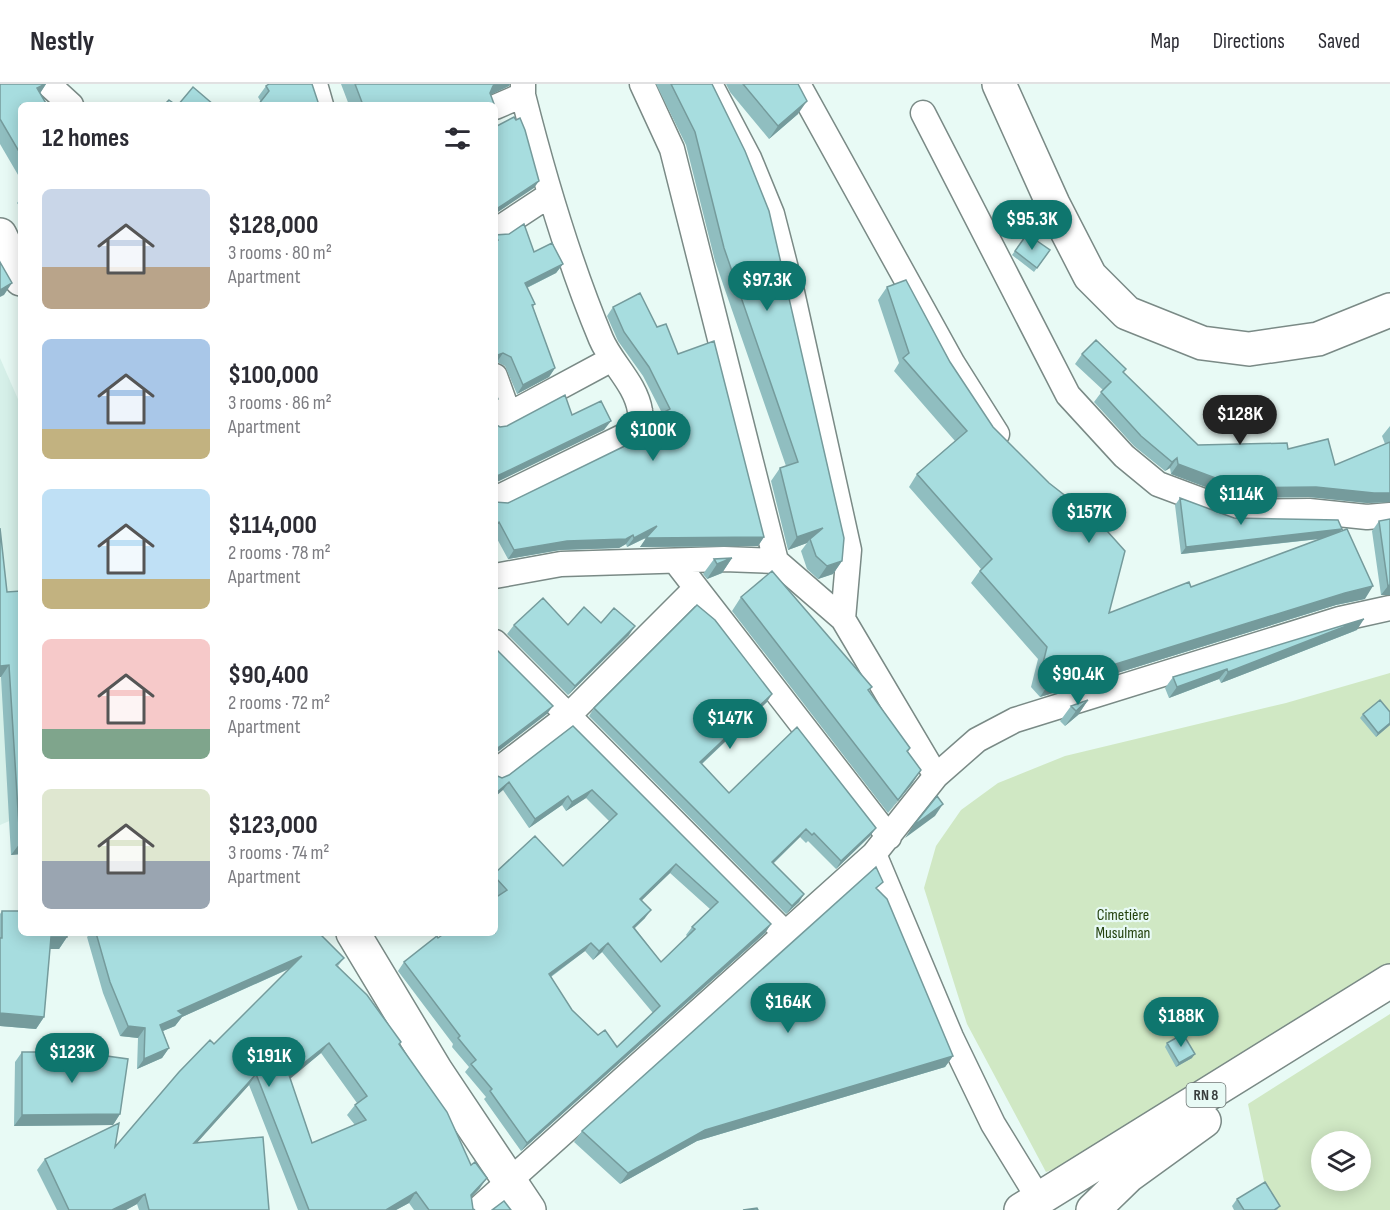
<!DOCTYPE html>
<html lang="en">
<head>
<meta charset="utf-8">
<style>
  body { margin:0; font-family:"Sofia Sans Condensed",sans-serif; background:#f7f7f7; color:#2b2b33; height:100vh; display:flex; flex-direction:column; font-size:22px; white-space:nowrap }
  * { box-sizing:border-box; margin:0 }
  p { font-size:20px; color:#7c7c81 }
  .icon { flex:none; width:33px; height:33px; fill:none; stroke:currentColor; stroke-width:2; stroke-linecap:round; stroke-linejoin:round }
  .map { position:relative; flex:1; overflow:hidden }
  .panel { position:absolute; left:18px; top:18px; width:480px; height:834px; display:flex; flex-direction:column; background:#fff; border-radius:9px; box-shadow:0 3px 15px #0003 }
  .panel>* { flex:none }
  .tools { position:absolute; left:1311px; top:1047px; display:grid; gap:12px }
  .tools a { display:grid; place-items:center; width:60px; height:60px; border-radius:50%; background:#fff; box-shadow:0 3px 15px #0003; font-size:30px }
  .price { position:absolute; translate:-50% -51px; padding:0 14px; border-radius:21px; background:#0f766e; color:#fff; font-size:20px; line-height:39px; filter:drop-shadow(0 2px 3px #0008) }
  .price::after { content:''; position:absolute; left:50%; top:36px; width:18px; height:14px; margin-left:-9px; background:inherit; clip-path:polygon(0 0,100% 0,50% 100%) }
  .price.on { background:#222; color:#fff }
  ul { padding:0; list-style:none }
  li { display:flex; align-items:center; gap:18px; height:150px; padding:0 24px }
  li span { display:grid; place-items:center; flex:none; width:168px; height:120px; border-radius:9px; color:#555 }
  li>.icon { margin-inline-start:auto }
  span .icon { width:72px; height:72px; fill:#fffc; stroke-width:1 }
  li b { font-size:26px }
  h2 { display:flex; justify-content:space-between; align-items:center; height:72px; padding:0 24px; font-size:26px }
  header { display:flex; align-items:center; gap:36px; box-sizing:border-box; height:84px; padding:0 30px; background:#fff; border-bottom:2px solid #e1e1e2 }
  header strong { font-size:28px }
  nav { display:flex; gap:33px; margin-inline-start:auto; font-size:21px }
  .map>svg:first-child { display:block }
  .built { fill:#d6f0e9 }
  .green { fill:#d0e8c4; fill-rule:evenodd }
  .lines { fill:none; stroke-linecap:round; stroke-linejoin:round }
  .street-casing { stroke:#7a8a86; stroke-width:27 }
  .secondary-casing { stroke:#7a8a86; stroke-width:36 }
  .highway-casing { stroke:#7a8a86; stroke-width:36 }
  .street { stroke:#fff; stroke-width:24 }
  .secondary { stroke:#fff; stroke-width:33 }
  .highway { stroke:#fff; stroke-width:33 }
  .wall { fill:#90bec0; fill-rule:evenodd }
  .shaded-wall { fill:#759b9c }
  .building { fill:#a7dddf; stroke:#759b9c; stroke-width:1.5; fill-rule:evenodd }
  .labels { text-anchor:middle; stroke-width:4.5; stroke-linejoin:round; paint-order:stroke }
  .shield { fill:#e8faf5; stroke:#6d7674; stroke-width:1.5 }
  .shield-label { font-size:15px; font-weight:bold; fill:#383e3d }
  .park-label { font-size:16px; fill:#23410d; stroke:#e8faf5 }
</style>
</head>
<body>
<header>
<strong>Nestly</strong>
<nav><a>Map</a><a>Directions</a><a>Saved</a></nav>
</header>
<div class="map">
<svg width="1390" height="1126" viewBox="0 0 1390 1126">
  <rect width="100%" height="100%" fill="#e8faf5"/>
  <!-- built -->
  <path class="built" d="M0,274L21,322V732L0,741Z"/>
  <!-- green -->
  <path class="green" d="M1390,589V883L1064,1081L1046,1088L967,940L924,804L936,762L961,726L998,699L1065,672L1286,619Z
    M1390,930V1126H1270L1248,1020ZM1322,1058H1360V1096H1322Z"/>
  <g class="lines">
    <!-- street casing -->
    <g class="street-casing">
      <path id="street" d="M48,0L71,21
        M315,0L321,21
        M642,0L672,65L776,477
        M710,0L749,74L772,130L792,208L849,466L843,535
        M798,0L953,280L997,350
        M495,23L523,11V0
        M923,29L1068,311L1124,372L1158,400L1233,428L1309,427L1367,433L1390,431
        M495,147L548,112
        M495,292L509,331
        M495,338L612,275
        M495,415L624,352C632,346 642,338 640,327C636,300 611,279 601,255C568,176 544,94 523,11
        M676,478L889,753
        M495,492L561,480L724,475L776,477L843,535L936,692
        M495,558L785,849
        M495,688L568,632L696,504
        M874,770L951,953L993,1040L1039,1115
        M477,1126L874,770L936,692L977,656L1015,636L1340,535L1390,524"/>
    </g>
    <!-- secondary casing -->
    <g class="secondary-casing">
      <path id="secondary" d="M999,0L1053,120L1090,192L1127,229L1202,259L1249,265L1318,255L1390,226
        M0,151L21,195
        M353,849L436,987L529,1126"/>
    </g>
    <!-- highway casing -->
    <g class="highway-casing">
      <path id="highway" d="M1021,1126L1390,897
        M1093,1126L1128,1092L1204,1037"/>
    </g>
    <!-- street -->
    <use href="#street" class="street"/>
    <!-- secondary -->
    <use href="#secondary" class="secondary"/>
    <!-- highway -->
    <use href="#highway" class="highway"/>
  </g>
  <!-- wall -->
  <path class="wall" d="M0,0H46L40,9L21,21V96L0,60Z
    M341,0H510L509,2L490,11L493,21H349Z
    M656,0H712L842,477L833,490L818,495L807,485L801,467L807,459L788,466L771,397L780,384L786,382L715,177L686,61Z
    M726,0H798V30L769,55L730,8Z
    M266,2L316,21L261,18L258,13Z
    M21,114V124L17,119Z
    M1027,150L1050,166L1034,188L1012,171Z
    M495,151L563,180L556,189L527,204L535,220L533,223L555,284L549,293L517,310L505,282L497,278L495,279Z
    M887,203L950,278L1109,529L1191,503L1320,455L1181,470L1175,421L1180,414L1234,434L1342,445L1340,447L1365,515L1336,521L1040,613L1031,603L1038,575L971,499L981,485L909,403L917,390L955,357L894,287L899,279L878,216Z
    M613,223L657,243L678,270L764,453L758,462L640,463L648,453L627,463L626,460L619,464L560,466L508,475L495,451V418L508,419L637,356L649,346L662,329L643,292L618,257L607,232Z
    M1082,270L1123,289L1198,361L1288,365L1335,381L1385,360L1382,352L1390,342V418L1367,419L1309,413L1235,414L1171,390L1170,384L1165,387L1134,362L1094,318L1103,306L1075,280Z
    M1379,437L1390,511H1381L1372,447Z
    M732,474L722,489L707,495L703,490L714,475Z
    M21,507V770L11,771L1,593L7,508Z
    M741,513L872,603L869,607L910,664L908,668L921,686L888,729L732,527Z
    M601,539L629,551L568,611L507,550L514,541H568Z
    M1357,546L1221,599L1219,595L1169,614L1165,604L1173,593Z
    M1088,616L1078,631L1065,642L1060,637L1071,622Z
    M767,618L702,680L729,709L876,744L870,752L836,785L808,757L806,759L800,753L773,780L804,810L799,818L786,830L589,632L594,624Z
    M1390,628V641L1376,653L1360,634L1363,630Z
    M573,642L771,840L765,849L521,1067L484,1015L486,1013L465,988L469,983L452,963L453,960L398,887L404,878L498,812L495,808V789L563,782L609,737L586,714L566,727L562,721L529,744L503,706L502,694L509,691ZM670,789L710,825L692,843L686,851L688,853L661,878L635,844L645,834L641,816ZM585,867L593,876L602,868L653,929L617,963L598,951L572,926L551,893Z
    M877,806L953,972L945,983L697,1057L620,1100L574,1058L582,1047Z
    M2,827L67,853L59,865H50L44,933L36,945L0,942V830Z
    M91,849H319L344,874L338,882L401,958L399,961L480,1104L471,1113L473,1125L475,1126H414L409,1119L396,1126H298L249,1001L196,1059L269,1126H139L137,1120L126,1126H57L37,1086L45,1075L115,1063L214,960L289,885L182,933L175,942L163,947L169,964L162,974L137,985L138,954L120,952L103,909L87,853ZM321,969L357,1019L355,1021L347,1031L355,1041L312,1059L290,995Z
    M1167,959L1192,974L1176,983L1165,963Z
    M22,968L120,1030L113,1041L14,1042L15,978Z
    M1237,1115L1280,1122L1277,1126H1234L1232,1122Z"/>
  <!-- shaded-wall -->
  <path class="shaded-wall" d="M45,0H46L39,11L37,4Z
    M496,0H510L509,2L484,14L493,2Z
    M807,17L798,30L769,55L778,42Z
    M539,97L534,104L495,130V126Z
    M563,180L556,189L518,208L525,199Z
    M12,199L4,211L0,213V206Z
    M503,269L497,278L495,279V272Z
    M555,284L549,293L517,310L523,301Z
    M611,337L604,346L495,399V393Z
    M1177,374L1170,384L1165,387L1172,378Z
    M1178,380L1316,403L1390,409V418L1367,419L1309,413L1235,414L1171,390Z
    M657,442L651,451L627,463L634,454Z
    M823,444L810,455L807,459L788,466L797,453Z
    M1342,445L1336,453L1181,470L1186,463Z
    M633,451L626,460L619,464L560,466L508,475L514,466L567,457Z
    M764,453L758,462L640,463L646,454Z
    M732,474L722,489L707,495L717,480Z
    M842,477L833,490L818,495L827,482Z
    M1390,501V511H1381L1388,502Z
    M1373,502L1365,515L1336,521L1040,613L1048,601L1345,509Z
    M1364,535L1357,546L1221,599L1228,588Z
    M635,542L629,551L568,611L575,602Z
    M9,581L1,593H0V582Z
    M1227,585L1219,595L1169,614L1177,603Z
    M772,610L767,618L695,686L700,678Z
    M1088,616L1078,631L1065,642L1076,627Z
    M553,622L547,630L495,670V666Z
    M1390,639V641L1376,653L1378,649Z
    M921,686L912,700L888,729L898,716Z
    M509,698L503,706L495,713V710Z
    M592,706L586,714L566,727L572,718Z
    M568,712L562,721L529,744L535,735Z
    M943,720L935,732L905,754L913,742Z
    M876,744L870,752L836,785L841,777Z
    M806,745L800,753L766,786L772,778Z
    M20,759H21V770L11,771Z
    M676,780L670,789L634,824L640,815Z
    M804,810L799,818L786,830L792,822Z
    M651,826L645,834L627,851L633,843Z
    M771,840L765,849L521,1067L527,1059Z
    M51,853H67L59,865H43Z
    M591,859L585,867L543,898L549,890Z
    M608,859L602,868L593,876L599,867Z
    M302,872L295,882L182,933L175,942L153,951L160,941L178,927Z
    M0,929L44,933L36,945L0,942Z
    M128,942L145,944L138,954L120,952Z
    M329,959L321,969L281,1002L289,991Z
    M169,964L162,974L137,985L144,975Z
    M1195,970L1192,974L1176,983L1179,979Z
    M953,972L945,983L697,1057L620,1100L628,1089L705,1046Z
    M256,990L249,1001L187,1070L194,1059Z
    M120,1030L113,1041L14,1042L22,1031Z
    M487,1094L480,1104L464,1121L471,1111Z
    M416,1108L409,1119L396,1126H385Z
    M145,1110L137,1120L126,1126H112Z"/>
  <!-- building -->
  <path class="building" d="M0,0H45L37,4L47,21H21V71L0,35Z
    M269,0H312L318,18L312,21H258L269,7L266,2Z
    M355,0H496L493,2L490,9L494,20L490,21H363Z
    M671,0H712L745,67L769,127L844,454L842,477L827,482L816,472L810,455L823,444L797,453L780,384L798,378L724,164L695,48Z
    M743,0H798L807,17L778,42Z
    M193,3L214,21H178Z
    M169,16L176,21H164Z
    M514,33L516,36L520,34L525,46L539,97L495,126V43Z
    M524,140L534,168L552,159L563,180L525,199L535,220L532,221L555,284L523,301L511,273L503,269L495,272V157L498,156L495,151L509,150Z
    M1027,150L1050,166L1037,184L1015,167Z
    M0,178L12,199L0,206Z
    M906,196L950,278L993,343L1049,399L1099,438L1125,467L1109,529L1189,498L1191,503L1347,445L1373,502L1345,509L1048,601L1040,591L1047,563L980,487L992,475L917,390L967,347L903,274L909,269L887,203Z
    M640,209L657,243L666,240L678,270L714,257L764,453L646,454L657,442L634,454L633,451L626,455L567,457L514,466L499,438L495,441V418L508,419L637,356L650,345L659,331L670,325L649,283L624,248L613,223Z
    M1096,256L1126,285L1123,288L1198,361L1287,359L1288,365L1328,355L1335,381L1390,358V409H1374L1316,403L1242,404L1178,380L1177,374L1172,378L1141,352L1101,308L1111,298L1082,270Z
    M495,308L498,315L495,317Z
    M565,311L572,331L601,317L611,337L495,393V340L500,343L507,342Z
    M1180,414L1234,434L1338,436L1342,445L1186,463Z
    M1390,435V501L1388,502L1379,437Z
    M0,444L7,508L21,507V759H20L9,581L0,582Z
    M732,474L717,480L714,475Z
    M772,487L872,603L868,606L910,664L907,667L921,686L898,716L741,513Z
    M543,514L568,541L584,523L601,539L614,524L635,542L575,602L514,541Z
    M697,521L715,536L772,610L700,678L729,709L797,643L876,744L841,777L814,749L812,751L806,745L772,778L804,810L792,822L594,624Z
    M1364,535L1228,588L1227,585L1177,603L1173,593Z
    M495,564L553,622L495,666Z
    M1088,616L1076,627L1071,622Z
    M1380,616L1390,628V639L1378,649L1363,630Z
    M573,642L771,840L527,1059L490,1007L492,1005L471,980L476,976L458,954L460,952L404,878L437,852L438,854L445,849H495V814L507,806L495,793V789L535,752L563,782L617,730L592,706L572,718L568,712L535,735L509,698L495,710V691L502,694L509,691ZM676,780L718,818L692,843L695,845L661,878L633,843L651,826L640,815ZM591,859L599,867L608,859L660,922L617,963L605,946L598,951L572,926L549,890Z
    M937,712L943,720L913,742Z
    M876,783L883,798L876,804L887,815L953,972L705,1046L628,1089L582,1047Z
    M2,827H21V849H67V853H51L44,933L0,929V854H2Z
    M96,849H319L344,874L336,881L367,911L401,958L399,960L447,1028L471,1081L475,1078L487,1094L471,1111L473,1125L475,1126H429L416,1108L386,1126H309L256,990L194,1059L263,1053L269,1126H149L145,1110L112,1126H69L45,1075L119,1039L115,1063L179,988L210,956L214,960L302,872L178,927L183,931L160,941L169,964L144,975L145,944L128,942L110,898ZM329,959L367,1012L355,1021L366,1036L312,1059L289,991Z
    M1183,950L1195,970L1179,979L1167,959Z
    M22,968H78L128,975L120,1030L22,1031Z
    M1265,1098L1280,1122L1274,1126H1244L1237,1115Z
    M504,1117L511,1126H492Z
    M757,1124L758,1126H743Z"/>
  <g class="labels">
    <!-- shield labels -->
    <rect class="shield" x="1186.5" y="999" width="39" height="24" rx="4.5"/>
    <g class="shield-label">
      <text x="1206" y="1016">RN 8</text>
    </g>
    <!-- park labels -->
    <g class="park-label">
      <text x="1123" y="836">Cimetière<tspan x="1123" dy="18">Musulman</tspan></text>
    </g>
  </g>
</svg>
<div class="tools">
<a><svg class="icon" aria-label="layers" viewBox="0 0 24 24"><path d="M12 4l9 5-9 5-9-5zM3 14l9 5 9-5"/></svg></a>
</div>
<b class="price" style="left:1032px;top:167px">$95.3K</b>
<b class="price" style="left:767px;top:228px">$97.3K</b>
<b class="price on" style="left:1240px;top:362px">$128K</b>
<b class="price" style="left:653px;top:378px">$100K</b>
<b class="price" style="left:1241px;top:442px">$114K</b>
<b class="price" style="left:1089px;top:460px">$157K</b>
<b class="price" style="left:1078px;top:622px">$90.4K</b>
<b class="price" style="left:730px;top:666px">$147K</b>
<b class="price" style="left:788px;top:950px">$164K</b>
<b class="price" style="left:1181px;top:964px">$188K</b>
<b class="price" style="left:72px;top:1000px">$123K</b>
<b class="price" style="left:269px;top:1004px">$191K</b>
<section class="panel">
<h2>12 homes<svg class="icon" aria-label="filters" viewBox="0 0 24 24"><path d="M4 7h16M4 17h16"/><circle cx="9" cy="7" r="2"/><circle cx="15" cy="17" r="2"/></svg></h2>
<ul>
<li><span style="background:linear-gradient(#c9d6e8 65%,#b9a48a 0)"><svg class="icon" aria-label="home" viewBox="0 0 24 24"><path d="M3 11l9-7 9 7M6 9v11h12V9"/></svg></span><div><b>$128,000</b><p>3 rooms · 80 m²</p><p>Apartment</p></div></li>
<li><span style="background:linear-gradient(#a9c7e8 75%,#c2b280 0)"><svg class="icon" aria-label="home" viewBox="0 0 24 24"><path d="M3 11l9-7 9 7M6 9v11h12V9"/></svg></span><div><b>$100,000</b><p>3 rooms · 86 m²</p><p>Apartment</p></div></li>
<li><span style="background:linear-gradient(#bfe0f5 75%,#c2b280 0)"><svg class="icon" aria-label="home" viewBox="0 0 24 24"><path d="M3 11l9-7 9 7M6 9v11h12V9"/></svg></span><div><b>$114,000</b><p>2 rooms · 78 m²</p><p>Apartment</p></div></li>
<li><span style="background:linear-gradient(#f6c9c9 75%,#7fa58c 0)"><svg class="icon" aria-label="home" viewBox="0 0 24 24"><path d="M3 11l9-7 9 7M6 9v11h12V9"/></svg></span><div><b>$90,400</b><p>2 rooms · 72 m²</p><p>Apartment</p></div></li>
<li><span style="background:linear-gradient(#dfe7d0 60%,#9aa5b1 0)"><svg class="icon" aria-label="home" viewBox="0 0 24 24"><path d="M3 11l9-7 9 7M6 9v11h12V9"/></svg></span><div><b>$123,000</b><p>3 rooms · 74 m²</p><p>Apartment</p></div></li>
</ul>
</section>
</div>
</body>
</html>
